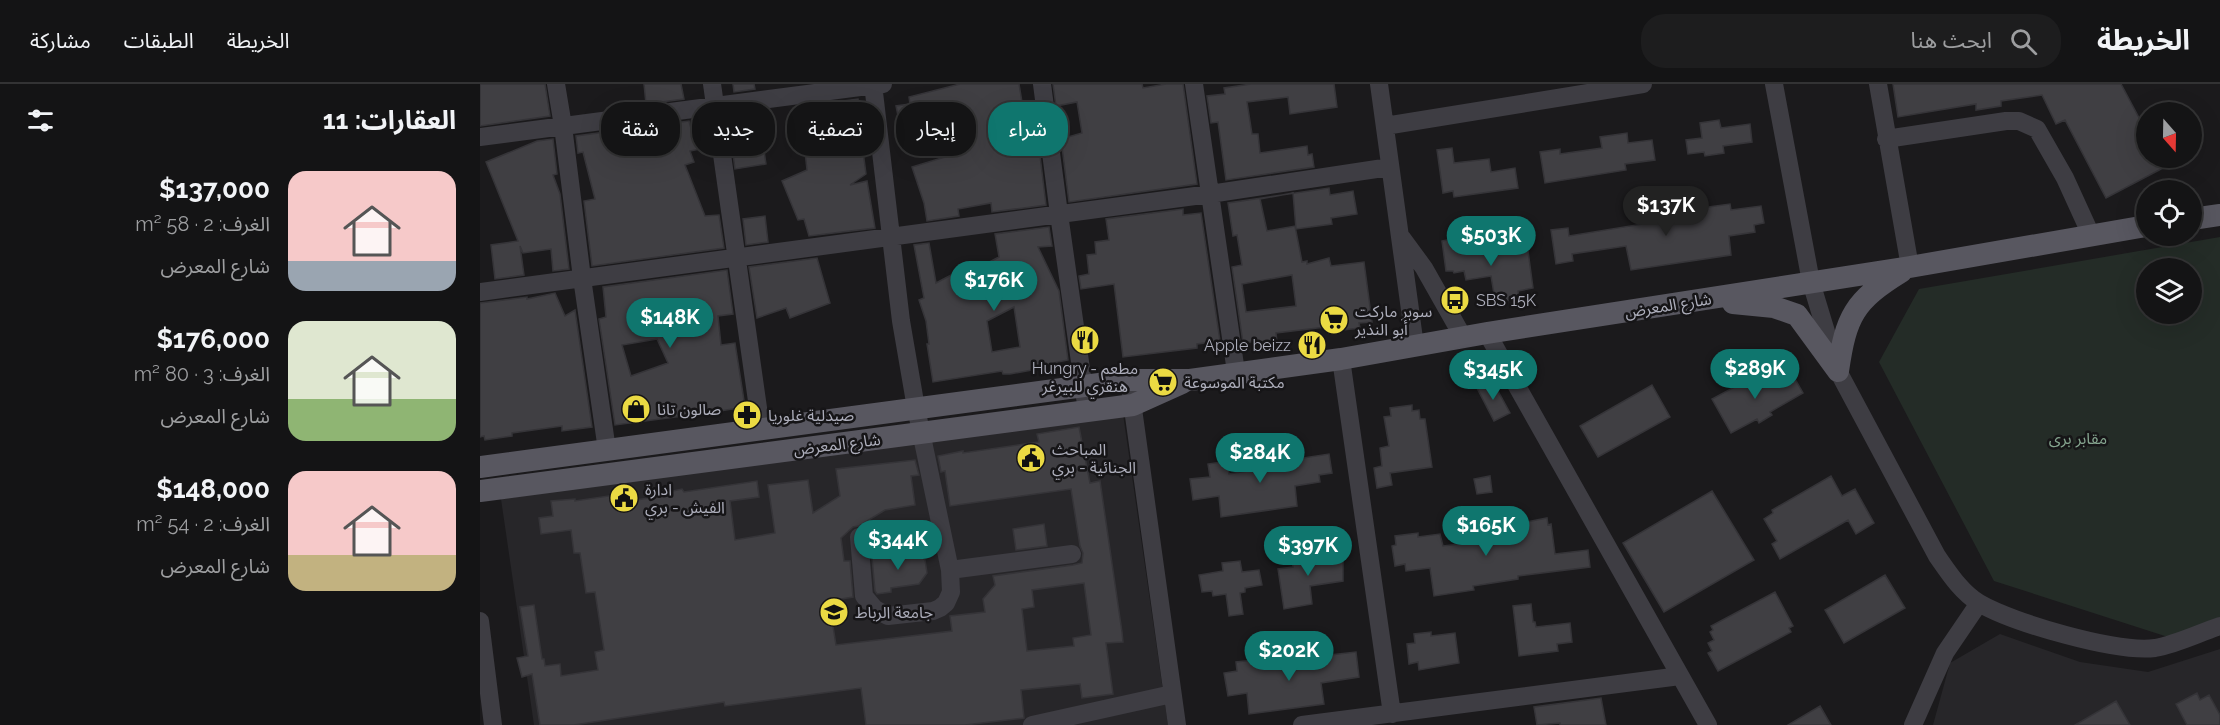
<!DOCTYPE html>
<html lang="ar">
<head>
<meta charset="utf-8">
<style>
  body { margin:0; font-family:Raleway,"Noto Sans Arabic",sans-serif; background:#1d1d1e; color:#f1f3f6; direction:rtl; height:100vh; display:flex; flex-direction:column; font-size:22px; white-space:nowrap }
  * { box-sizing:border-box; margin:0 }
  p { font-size:20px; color:#9d9ea0 }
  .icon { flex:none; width:33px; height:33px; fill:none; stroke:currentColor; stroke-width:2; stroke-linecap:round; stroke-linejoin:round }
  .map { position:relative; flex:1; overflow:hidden; direction:ltr }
  .details { display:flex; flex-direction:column; background:#141415; width:480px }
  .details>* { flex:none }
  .hud { position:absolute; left:18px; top:18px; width:570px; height:54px; direction:rtl; display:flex; gap:12px }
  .needle { width:39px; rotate:160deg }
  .buttons { position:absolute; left:1656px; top:18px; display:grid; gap:12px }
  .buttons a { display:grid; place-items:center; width:66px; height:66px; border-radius:50%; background:#141415; box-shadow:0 6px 24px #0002,0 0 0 2px #333334; font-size:30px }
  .price { position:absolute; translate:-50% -51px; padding:0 14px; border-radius:21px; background:#0f766e; color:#fff; font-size:20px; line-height:39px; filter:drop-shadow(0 2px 3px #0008) }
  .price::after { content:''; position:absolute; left:50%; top:36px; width:18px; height:14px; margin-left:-9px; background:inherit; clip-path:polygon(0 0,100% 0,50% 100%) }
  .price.current { background:#222; color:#fff }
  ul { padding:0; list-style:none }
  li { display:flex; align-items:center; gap:18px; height:150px; padding:0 24px }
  li span { display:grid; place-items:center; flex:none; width:168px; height:120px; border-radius:18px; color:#555 }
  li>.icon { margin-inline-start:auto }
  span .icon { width:72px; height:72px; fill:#fffc; stroke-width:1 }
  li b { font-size:26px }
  h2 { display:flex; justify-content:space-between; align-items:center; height:72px; padding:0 24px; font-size:26px }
  .chip { padding:0 21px; border-radius:24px; background:#141415; box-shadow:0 6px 24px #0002,0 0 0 2px #333334; font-size:21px; line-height:54px }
  .chip.current { background:#0f766e; color:#fff }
  header { display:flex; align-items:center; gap:36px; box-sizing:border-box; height:84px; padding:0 30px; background:#141415; border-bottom:2px solid #333334 }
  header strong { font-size:28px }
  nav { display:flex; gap:33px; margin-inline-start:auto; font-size:21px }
  .search { width:420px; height:54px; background:#1d1d1e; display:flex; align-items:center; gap:15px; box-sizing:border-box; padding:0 21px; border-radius:24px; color:#9d9ea0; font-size:22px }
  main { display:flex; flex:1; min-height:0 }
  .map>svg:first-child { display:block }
  .built { fill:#272629 }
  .green { fill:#242c27; fill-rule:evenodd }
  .building { fill:#403f43; stroke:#353438; stroke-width:1.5; fill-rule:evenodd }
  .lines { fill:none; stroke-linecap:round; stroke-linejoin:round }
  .minor { stroke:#3e3d43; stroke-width:18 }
  .major { stroke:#585760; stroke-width:22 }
  .labels { text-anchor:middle; stroke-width:5; stroke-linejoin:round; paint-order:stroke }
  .poi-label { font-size:16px; fill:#adaebb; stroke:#161517; text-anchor:start }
  .street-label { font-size:16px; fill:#adaebb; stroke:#161517 }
  .park-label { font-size:16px; fill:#85a58f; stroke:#161517 }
</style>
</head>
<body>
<header>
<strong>الخريطة</strong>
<div class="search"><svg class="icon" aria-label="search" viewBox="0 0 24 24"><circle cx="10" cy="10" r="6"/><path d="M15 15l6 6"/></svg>ابحث هنا</div>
<nav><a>الخريطة</a><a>الطبقات</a><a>مشاركة</a></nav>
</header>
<main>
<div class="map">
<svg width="1740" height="641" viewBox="0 0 1740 641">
  <rect width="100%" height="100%" fill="#1b1a1c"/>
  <!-- built -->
  <path class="built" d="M643,330L688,641H54L21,415Z
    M1520,550L1600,578L1668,588L1740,565V641H1453L1470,579Z"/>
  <!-- green -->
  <path class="green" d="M1740,153V534L1688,553L1514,497L1399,278L1439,205ZM1666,184H1712V230H1666Z"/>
  <!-- building -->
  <path class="building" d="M0,0H65L70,32L0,42Z
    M164,0H201L204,15L166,20Z
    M253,0H274L275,5L254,8Z
    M480,0H539L543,24L554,22L566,121L512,128L511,119L478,125L479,132L447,137L444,119L432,83L488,66L480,30L425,66L416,22L430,20L429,13Z
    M573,0H662L663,4L686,0H703L717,100L589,118L581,55L602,49L597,18L576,22Z
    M771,0H854L857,23L810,30L808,13L767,18L772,50H778L780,69L827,62L828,71L832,70L834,83L746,96L738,38L731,39L727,12L745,10L744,4Z
    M1413,0H1641L1666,47V74H1702L1626,114L1585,36L1576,40L1562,11L1521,17V22L1496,26V20L1418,33Z
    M378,15L382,43L380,44L386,90L370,101L387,97L395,144L329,152L324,135L318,136L302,97L327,86L324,59L314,61L310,36L327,34L325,22Z
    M278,28L286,80L255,85L248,32Z
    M1239,36L1241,44L1270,40L1272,58L1243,62L1244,69L1225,72L1224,68L1208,70L1206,56L1222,54L1220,39Z
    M209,37L212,48L227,46L230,63L210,67L214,78L205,81L225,132L239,131L244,164L112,182L104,117L115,115L103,68L98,69L96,52L140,46L142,63L173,52L169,42Z
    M1147,49L1148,59L1172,56L1175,76L1145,80L1146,86L1065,99L1060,68L1080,65V70L1122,64L1120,53Z
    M73,55L77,90L73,91L80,110L89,185L73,187L71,165L43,169L40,162L44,191L15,195L11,161L38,157L6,78L57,57Z
    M972,64L974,79L1009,75L1011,88L1035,84L1038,104L974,113L973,107L963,109L957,66Z
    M849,104L850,111L873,107L877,130L851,134L852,140L816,145L813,109L780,115L787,147L815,142L822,178L827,177V180L849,174L851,182L884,178L892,238L879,239L880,244L854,247V242L796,249L797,258L778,260V257L763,259L752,183L762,181L757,151L753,152L748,119ZM812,191L816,222L766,228L762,200Z
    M1250,120L1251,126L1281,122L1284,139L1274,141L1275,148L1249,152L1251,171L1151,186L1146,162L1092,170L1093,177L1076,180L1071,146L1088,144L1089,152L1163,140L1162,132Z
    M703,125V131L721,129L740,257L717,260V264L643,273L634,200L601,205L599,192L609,190L607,171L616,170L615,158L629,156L626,135Z
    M285,132L288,158L266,161L263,135Z
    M569,143L572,162L558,163L579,207L588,276L573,279L574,282L530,290H523L522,287L453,298L447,260H449L446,237L439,216L444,214L434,161L449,159L456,199L490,181L492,187L519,173L515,150ZM534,223L540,263L512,268L507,237Z
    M976,154L977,167L1020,159L1022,170L1048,167L1053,204L1038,207L1039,215L1025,217L1024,209L1014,210L1011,192L986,196L984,187L974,189L973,187H966L962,157Z
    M337,174L350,219L310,234L306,224L277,234L269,183Z
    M247,186L253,230L238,232L241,261L255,259L265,323L203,333V332L135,341L119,235L126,233L123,203ZM177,255L188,279L151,292L142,261Z
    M75,209L85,232L95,226L112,343L82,347V342L32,349V352L5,356L4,352L0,353V219L47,213V215Z
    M1290,284L1300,303L1315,295L1323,309L1290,328L1292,331L1279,339L1277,335L1251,349L1232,315Z
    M1012,296L1030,329L1014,337L997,304Z
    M1172,301L1190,333L1118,373L1100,342Z
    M932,321V327L939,326L940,335H945L952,383L910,389L912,401L897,404L894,384L902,382L900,364L909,362L904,333L911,332L910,324Z
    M599,343L610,399L620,397L642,548L643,558L626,559L633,610L602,614L600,600L541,606L544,634L485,641H386L381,604L245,622L244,618L94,641H60L52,590L42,593L37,574L48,572L40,523L54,521L62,575H64L65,582L80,580L81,592L118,586L115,568L124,566L115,508L106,509L100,469H94L91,446L61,450L59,434L73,432L71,417L95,415V417L135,411L136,419L169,414V412L202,405L204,408L277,397L279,413L250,417L255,456L295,449L288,401L328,396L333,429L360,412L356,385L435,376L439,391L431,392L435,421L405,426L379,442L373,443L361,454L364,477H370L373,513L349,517L356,561L472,547L470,532L505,528L503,515L515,501L513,492L593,481L602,479L603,469L600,462L591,405L470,422L465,387L461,388L458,372L483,367V369L559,358L557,350ZM604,499L611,551L593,554L594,562L547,567L542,525L554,523L552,506Z
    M816,370L817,375L849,370L852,389L839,391L840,398L815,402L817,422L741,433L739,412L713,416L710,395L730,393L728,380L747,377L749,390L799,382L798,372Z
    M1010,392L1012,408L997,410L994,395Z
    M1351,392L1362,412L1375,405L1394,439L1376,450L1368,436L1300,475L1292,460L1297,457L1284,435L1293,429L1292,426Z
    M1232,407L1274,476L1184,528L1143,459Z
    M1067,434L1068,441L1071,440L1075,470L1108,466L1110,483L1038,492V495L993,502L994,506L954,512L950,484L926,487L925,480L915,482L912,462L916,461L915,452L938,449V453L960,450L963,462L980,460L1023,454L1022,443Z
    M564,440L567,462L536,466L533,445Z
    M847,465L849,477L863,475V497L830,502L832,520L804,525L798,485L813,483L811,470Z
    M434,468L445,476L447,489L439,500L411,504V508L397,510L395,507L392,474Z
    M760,477L762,488L779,486L782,501L765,504V508L760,509L763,530L749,532L746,510L733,512L732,507L722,508L719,491L743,487L742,479Z
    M1405,491L1425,524L1364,559L1345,526Z
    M1295,508L1313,542L1309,544L1311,548L1238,587L1228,569L1232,567L1228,559L1234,556L1230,548L1233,546L1231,542Z
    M1051,520L1053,538H1055L1056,543L1090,539L1092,558L1077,560L1078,567L1039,572L1033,522Z
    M951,548V552L975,549L979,579L939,586L938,578L929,580L927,560L935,559L934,550Z
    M876,568L879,593L841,599L844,620L769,630L767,609L748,612L744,589L757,587L756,578L774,576L775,581L808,579L809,582L842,577L841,572Z
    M1717,609L1720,616L1729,611L1740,631V641H1707L1696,620Z
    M1121,614L1126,641H1080V639L1057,641L1054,623Z
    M1636,617L1650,641H1595Z
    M1340,622L1351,641H1308Z"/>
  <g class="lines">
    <!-- minor -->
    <path class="minor" d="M76,0L83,42L102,194L127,366
      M232,0L281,345
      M562,0L579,130L607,327
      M714,0L756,288
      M899,0L935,262
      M1294,0L1331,198L1358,287L1457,472C1469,489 1481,508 1499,519C1533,539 1637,569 1675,564C1697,560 1719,549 1740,542
      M1398,0L1430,183
      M905,42L1163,0
      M0,53L403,0
      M1406,55L1526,37H1539L1557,45L1585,94L1611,151
      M922,154L944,184L983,253
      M0,208L730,110L910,83
      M1007,249L1228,641
      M861,275L912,630
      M649,296L697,641
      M379,453L384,512L395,525L408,532L453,527L460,524L466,519L471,508L470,486L436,324L421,237L393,0
      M470,486L592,470
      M0,537L13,641
      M552,641L692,610
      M822,641L1200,592
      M1433,641L1465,569L1499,519"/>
    <!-- major -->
    <path class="major" d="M1712,135L1740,131
      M1253,219L1294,223L1317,231L1358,287
      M1358,287C1366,232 1374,217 1421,188
      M0,383L649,296H710L861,275L1007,249L1430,183L1666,142
      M0,407L653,321L702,299"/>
  </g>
  <!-- icons -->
  <defs>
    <g id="bus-disc" transform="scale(1.5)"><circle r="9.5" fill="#ebda43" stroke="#161517"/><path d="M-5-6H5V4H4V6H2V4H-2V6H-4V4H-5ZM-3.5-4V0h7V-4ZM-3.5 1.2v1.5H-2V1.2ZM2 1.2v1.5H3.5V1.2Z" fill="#111"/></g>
    <g id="supermarket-disc" transform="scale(1.5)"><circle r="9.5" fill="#ebda43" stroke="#161517"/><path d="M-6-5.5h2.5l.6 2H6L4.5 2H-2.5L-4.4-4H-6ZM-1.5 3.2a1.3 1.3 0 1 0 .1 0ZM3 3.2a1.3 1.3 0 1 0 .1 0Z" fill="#111"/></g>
    <g id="restaurant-disc" transform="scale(1.5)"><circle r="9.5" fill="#ebda43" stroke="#161517"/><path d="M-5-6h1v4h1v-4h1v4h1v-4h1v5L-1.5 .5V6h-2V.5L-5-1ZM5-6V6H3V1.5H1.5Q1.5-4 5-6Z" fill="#111"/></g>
    <g id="shop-disc" transform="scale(1.5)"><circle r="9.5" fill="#ebda43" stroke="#161517"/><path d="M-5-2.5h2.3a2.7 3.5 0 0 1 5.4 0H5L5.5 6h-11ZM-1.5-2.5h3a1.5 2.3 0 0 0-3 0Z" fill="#111"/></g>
    <g id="pharmacy-disc" transform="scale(1.5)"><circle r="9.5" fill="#ebda43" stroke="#161517"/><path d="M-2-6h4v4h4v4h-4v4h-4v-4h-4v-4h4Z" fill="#111"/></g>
    <g id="civic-disc" transform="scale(1.5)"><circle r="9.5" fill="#ebda43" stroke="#161517"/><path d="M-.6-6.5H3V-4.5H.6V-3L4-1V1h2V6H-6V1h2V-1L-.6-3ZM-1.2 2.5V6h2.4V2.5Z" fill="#111"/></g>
    <g id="university-disc" transform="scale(1.5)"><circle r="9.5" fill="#ebda43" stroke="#161517"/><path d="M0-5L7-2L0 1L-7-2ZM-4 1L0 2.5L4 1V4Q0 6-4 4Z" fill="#111"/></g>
  </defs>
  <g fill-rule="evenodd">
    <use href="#bus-disc" x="975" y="216"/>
    <use href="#supermarket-disc" x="854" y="236"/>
    <use href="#restaurant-disc" x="605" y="256"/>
    <use href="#restaurant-disc" x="832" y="261"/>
    <use href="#supermarket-disc" x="683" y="298"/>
    <use href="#shop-disc" x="156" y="325"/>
    <use href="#pharmacy-disc" x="267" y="331"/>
    <use href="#civic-disc" x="551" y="374"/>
    <use href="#civic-disc" x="144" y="414"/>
    <use href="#university-disc" x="354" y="528"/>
  </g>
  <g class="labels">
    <!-- poi labels -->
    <g class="poi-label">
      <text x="996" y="222">SBS 15K</text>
      <text x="875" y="233">سوبر ماركت<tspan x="875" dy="18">أبو النذير</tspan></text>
      <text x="811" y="267" text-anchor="end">Apple beizz</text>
      <text x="605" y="290" text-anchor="middle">Hungry - مطعم<tspan x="605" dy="18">هنقري للبيرغر</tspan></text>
      <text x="704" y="304">مكتبة الموسوعة</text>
      <text x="177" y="331">صالون تانا</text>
      <text x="288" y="337">صيدلية غلوريا</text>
      <text x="572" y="371">المباحث<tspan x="572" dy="18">الجنائية - بري</tspan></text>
      <text x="165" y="411">ادارة<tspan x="165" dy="18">الفيش - بري</tspan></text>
      <text x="375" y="534">جامعة الرباط</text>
    </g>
    <!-- street labels -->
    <g class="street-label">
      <text transform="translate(1188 221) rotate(-9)" y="6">شارع المعرض</text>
      <text transform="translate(357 360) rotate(-7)" y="6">شارع المعرض</text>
    </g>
    <!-- park labels -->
    <g class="park-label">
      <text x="1598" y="360">مقابر برى</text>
    </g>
  </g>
</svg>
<div class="buttons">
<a><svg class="needle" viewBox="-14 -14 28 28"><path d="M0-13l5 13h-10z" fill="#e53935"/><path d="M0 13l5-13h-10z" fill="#9d9ea0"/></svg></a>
<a><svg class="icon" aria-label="locate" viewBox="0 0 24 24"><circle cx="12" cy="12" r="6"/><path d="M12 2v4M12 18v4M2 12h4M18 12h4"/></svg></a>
<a><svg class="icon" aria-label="layers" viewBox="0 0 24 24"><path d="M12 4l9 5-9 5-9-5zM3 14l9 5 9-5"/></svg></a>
</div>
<b class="price current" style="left:1186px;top:153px">$137K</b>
<b class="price" style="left:1011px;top:183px">$503K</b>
<b class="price" style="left:514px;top:228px">$176K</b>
<b class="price" style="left:190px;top:265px">$148K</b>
<b class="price" style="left:1275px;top:316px">$289K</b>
<b class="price" style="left:1013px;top:317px">$345K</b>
<b class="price" style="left:780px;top:400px">$284K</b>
<b class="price" style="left:1006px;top:473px">$165K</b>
<b class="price" style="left:418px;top:487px">$344K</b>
<b class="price" style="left:828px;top:493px">$397K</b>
<b class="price" style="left:809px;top:598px">$202K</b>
<div class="hud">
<a class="chip current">شراء</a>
<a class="chip">إيجار</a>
<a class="chip">تصفية</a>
<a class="chip">جديد</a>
<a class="chip">شقة</a>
</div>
</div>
<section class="details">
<h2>العقارات: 11<svg class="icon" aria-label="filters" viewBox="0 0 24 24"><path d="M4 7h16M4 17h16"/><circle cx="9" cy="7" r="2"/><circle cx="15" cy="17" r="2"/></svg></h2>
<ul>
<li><span style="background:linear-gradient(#f6c9c9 75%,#9aa5b1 0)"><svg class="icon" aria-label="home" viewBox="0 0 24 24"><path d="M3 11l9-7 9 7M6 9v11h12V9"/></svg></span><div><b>$137,000</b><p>الغرف: 2 · 58 m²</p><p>شارع المعرض</p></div></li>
<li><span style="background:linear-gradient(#dfe7d0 65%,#8fb573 0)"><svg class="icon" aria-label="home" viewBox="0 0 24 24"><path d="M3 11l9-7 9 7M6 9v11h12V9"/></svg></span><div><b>$176,000</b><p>الغرف: 3 · 80 m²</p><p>شارع المعرض</p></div></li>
<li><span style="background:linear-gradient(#f6c9c9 70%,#c2b280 0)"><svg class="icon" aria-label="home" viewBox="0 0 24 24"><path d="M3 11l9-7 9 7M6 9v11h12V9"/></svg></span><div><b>$148,000</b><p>الغرف: 2 · 54 m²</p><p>شارع المعرض</p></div></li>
</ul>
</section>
</main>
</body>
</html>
